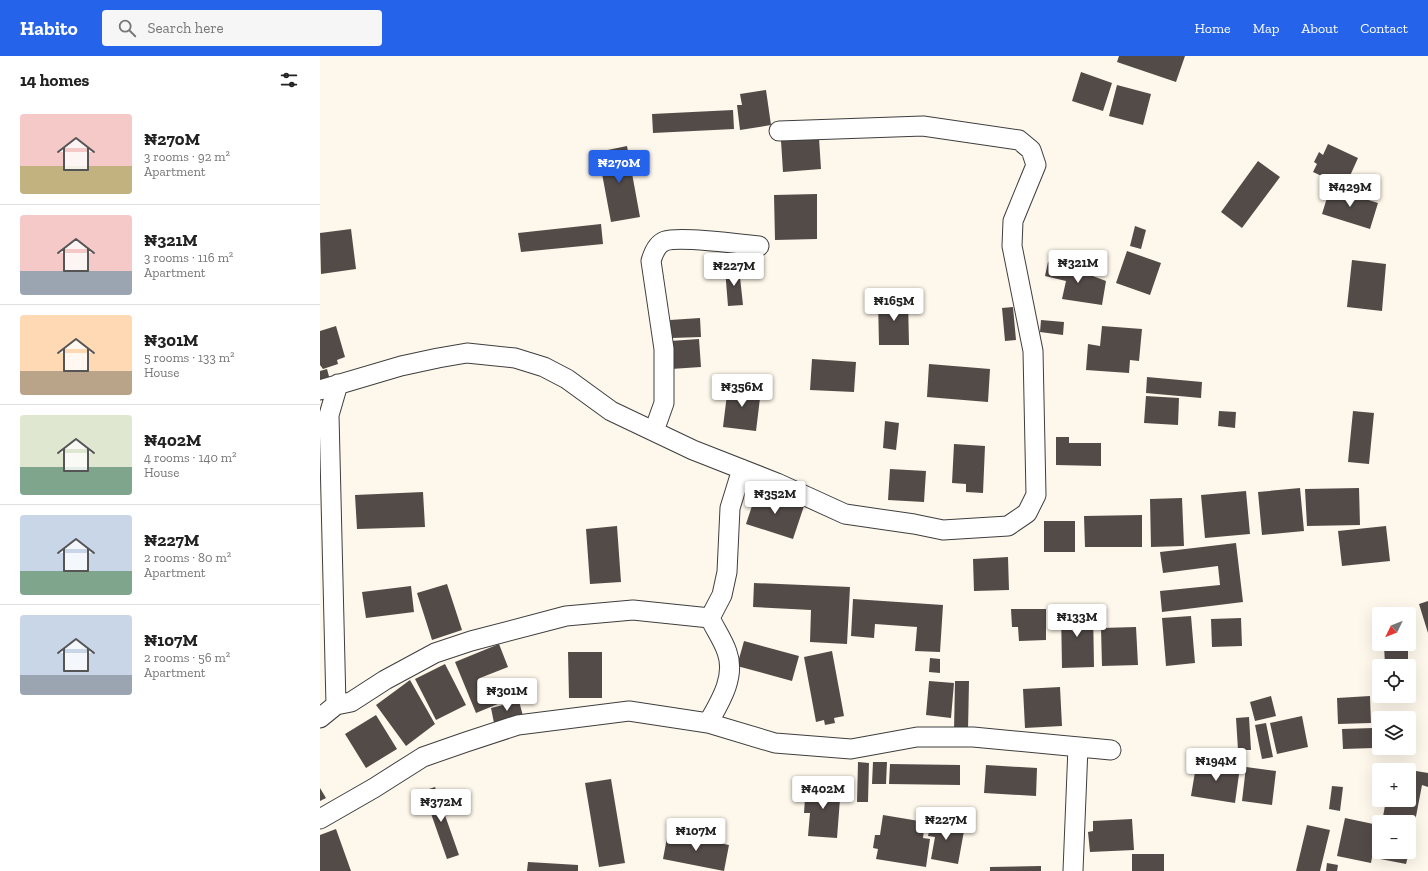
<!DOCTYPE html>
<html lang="en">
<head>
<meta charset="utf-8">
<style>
  body { margin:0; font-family:"Zilla Slab",serif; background:#f6f6f6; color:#222; height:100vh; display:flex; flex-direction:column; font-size:15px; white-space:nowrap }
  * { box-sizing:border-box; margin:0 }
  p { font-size:13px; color:#767676 }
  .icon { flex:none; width:22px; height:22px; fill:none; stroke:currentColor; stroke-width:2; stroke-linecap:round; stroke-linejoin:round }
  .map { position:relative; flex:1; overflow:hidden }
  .sheet { display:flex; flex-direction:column; background:#fff; width:320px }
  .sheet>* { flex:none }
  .needle { width:26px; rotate:227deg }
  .fabs { position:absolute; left:1052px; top:551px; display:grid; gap:8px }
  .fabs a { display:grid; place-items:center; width:44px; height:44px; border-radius:4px; background:#fff; box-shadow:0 4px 16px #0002; font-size:20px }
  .price { position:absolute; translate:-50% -34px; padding:0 9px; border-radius:4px; background:#fff; color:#222; font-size:13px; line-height:26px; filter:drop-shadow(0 1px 2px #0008) }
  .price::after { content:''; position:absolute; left:50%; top:24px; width:12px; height:9px; margin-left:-6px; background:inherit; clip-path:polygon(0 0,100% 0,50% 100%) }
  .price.on { background:#2563eb; color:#fff }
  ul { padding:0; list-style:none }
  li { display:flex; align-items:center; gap:12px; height:100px; padding:0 20px }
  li+li { border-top:1px solid #e0e0e0 }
  li span { display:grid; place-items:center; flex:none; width:112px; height:80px; border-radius:4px; color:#555 }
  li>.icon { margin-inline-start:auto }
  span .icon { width:48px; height:48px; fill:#fffc; stroke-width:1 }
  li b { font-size:17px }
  h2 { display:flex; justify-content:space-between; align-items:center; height:48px; padding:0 20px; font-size:17px }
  header { display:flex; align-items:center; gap:24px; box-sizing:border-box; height:56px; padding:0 20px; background:#2563eb; color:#fff }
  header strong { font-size:19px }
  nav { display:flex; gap:22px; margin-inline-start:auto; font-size:14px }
  .search { width:280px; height:36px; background:#f6f6f6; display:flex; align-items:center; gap:10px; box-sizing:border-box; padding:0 14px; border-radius:4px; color:#767676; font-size:15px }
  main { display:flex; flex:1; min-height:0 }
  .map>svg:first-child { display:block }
  .building { fill:#534b48 }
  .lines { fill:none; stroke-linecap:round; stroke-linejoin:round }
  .minor-casing { stroke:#3e3e3e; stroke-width:21 }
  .minor { stroke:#fff; stroke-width:19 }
</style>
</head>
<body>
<header>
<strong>Habito</strong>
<div class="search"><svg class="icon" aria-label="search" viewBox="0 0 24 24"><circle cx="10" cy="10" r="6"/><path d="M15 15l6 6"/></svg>Search here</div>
<nav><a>Home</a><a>Map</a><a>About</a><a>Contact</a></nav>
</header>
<main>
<section class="sheet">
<h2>14 homes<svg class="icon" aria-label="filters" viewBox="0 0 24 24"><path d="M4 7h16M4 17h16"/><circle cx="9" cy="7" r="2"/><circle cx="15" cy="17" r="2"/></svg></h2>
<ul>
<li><span style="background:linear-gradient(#f6c9c9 65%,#c2b280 0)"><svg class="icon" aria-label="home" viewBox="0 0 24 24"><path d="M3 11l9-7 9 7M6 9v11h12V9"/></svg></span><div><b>₦270M</b><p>3 rooms · 92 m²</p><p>Apartment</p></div></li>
<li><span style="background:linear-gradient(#f6c9c9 70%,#9aa5b1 0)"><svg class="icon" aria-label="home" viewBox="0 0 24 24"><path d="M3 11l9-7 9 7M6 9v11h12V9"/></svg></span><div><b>₦321M</b><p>3 rooms · 116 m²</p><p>Apartment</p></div></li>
<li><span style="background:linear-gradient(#ffd9b3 70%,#b9a48a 0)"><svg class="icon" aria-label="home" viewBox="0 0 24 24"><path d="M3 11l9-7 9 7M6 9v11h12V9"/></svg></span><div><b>₦301M</b><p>5 rooms · 133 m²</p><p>House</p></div></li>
<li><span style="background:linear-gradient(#dfe7d0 65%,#7fa58c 0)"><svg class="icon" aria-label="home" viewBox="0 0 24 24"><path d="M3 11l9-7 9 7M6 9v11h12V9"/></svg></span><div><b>₦402M</b><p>4 rooms · 140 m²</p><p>House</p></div></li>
<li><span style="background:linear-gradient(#c9d6e8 70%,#7fa58c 0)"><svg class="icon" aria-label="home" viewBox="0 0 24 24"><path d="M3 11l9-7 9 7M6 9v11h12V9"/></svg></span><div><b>₦227M</b><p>2 rooms · 80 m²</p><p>Apartment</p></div></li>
<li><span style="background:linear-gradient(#c9d6e8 75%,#9aa5b1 0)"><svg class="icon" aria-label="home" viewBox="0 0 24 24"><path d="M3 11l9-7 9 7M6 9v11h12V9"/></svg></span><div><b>₦107M</b><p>2 rooms · 56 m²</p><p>Apartment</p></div></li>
</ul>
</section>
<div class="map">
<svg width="1108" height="815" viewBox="0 0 1108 815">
  <rect width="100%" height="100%" fill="#fef7eb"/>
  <!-- building -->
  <path class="building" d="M799,0H865L856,26L797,6Z
    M761,16L792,27L783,55L752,45Z
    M797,29L831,38L823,69L789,60Z
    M446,34L451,69L420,74L417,49H422L420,38Z
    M413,54L414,73L333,77L332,58Z
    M499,82L501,113L463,116L461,85Z
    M1008,88L1038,102L1025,131L993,116L997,108L994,106L999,96L1003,99Z
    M307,90L320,161L291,166L278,96Z
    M938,105L960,121L922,172L901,156Z
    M1010,132L1058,147L1050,173L1002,158Z
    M497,138V183L455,184L454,139Z
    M281,168L283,188L201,196L198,177Z
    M815,170L826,174L821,193L810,190Z
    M31,173L36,213L1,218L0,177Z
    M807,195L841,207L830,239L796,227Z
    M1032,204L1066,208L1062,255L1027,251Z
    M728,206L749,211L786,225L782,249L742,243L746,225L725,220Z
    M419,212L423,249L408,250L405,213Z
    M588,243L589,289H559L558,244Z
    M693,251L696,284L685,285L682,252Z
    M380,262L381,281L352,282L350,264Z
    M721,264L744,266L743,279L720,276Z
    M16,270L25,301L17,304L18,308L3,313L0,309V275Z
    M782,270L822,273L819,305L810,304L809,317L766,314L768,288L780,290Z
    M379,283L381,311L351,313L350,285Z
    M492,303L536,306L534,336L490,334Z
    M609,308L670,313L668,346L607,341Z
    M7,313L10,324L0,327V315Z
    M827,321L882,326L881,342L826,337Z
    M408,330L441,334L436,375L403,371Z
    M826,340L859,342L858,369L824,367Z
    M899,355L916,356L915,372L898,370Z
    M1033,355L1054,357L1049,408L1028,406Z
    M565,365L579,367L576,394L563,392Z
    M736,381H749V387H781V410L736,409Z
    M634,388L665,390L663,437L646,436V428L632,427Z
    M570,413L606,415L604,446L568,444Z
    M980,432L984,475L942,479L938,436Z
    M1039,432L1040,469L987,470L985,433Z
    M437,435L484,450L473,483L426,468Z
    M926,435L930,478L885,482L881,439Z
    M103,436L105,471L37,473L35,439Z
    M862,442L864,490L831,491L830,443Z
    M822,459V491H765L764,460Z
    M724,465H755V496H724Z
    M297,470L301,526L270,528L266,473Z
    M1066,470L1070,505L1022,510L1018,475Z
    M916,487L923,546L842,556L840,535L900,529L898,510L843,517L840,496Z
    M688,501L689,534L654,535L653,503Z
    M434,527L530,531L527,588L490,586L491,554L433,551Z
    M127,528L142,574L112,584L97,537Z
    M91,530L94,556L46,562L42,536Z
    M533,543L623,549L620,596L595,595L597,571L555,568L554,582L531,580Z
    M1108,545V577L1099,548Z
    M691,553H726V584L699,585L698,571H692Z
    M741,553H773L774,611L742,612Z
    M871,560L875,607L846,610L842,562Z
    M921,562L922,590L892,591L891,563Z
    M816,571L818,609L782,610L781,572Z
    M424,585L479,600L472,625L417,610Z
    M179,588L188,611L160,622L165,634L193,622L200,639L156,657L135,606Z
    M1064,588H1088V610H1065Z
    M512,595L524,660L514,662L515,667L505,669L504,664L496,666L484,601Z
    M248,596H282V642H249Z
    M610,602L620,603V617L609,616Z
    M125,608L146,649L116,664L95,623Z
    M90,624L115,668L86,690L56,649Z
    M609,625L634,627L631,662L606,659Z
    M635,625H649L648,675L634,674Z
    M740,631L742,670L705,672L703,633Z
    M951,640L956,660L935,665L930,646Z
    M1050,640L1051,667L1018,668L1017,642Z
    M199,645L203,660L174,667L171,652Z
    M56,659L77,693L46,712L25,678Z
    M982,660L988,691L957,698L950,667Z
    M929,661L931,694H918L916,662Z
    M946,667L953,701L942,703L935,669Z
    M1053,672L1054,692L1023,693L1022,673Z
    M877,704L920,711L915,747L871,740Z
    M538,706L549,707L548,746H537Z
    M553,706H567L566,728H552Z
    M570,708L640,709V729L569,728Z
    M666,709L717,712L716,740L664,737Z
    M926,711L956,715L952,749L922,745Z
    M1090,714L1108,717V731L1102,729L1090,792L1089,766H1062L1066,744H1089Z
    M291,723L305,807L279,811L265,727Z
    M486,727L521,730L517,782L488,780L490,757H484Z
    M1012,730L1023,731L1020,755L1009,753Z
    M115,731L139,799L127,803L103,735Z
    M0,732L6,742L0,745Z
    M563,759L605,766L603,782L610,783L606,811L556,803L558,793L553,792L555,779H560Z
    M612,761L634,765L633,773L644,775L638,808L611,803L615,781L608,780Z
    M1025,762L1058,769L1051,807L1017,800Z
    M812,763L814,794L770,796L768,776L773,775V765Z
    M987,769L1010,774L1000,815H976Z
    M16,773L31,815H0V779Z
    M348,776L409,789L404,815L343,803Z
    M1058,785L1059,796H1089L1086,808L1055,802Z
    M812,798H844V815H812Z
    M208,806L258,809V815H207Z
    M1007,807L1018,809L1017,815H1006Z
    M721,810V815H670V811Z"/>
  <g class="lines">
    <!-- minor casing -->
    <g class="minor-casing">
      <path id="minor" d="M0,334L81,310L118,302L147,297L195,302L224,311L247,323L291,355L373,394L457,427L525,458L594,468L623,474L688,470L707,457L716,439L713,295L692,190L693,165L716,109L711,94L699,84L603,70L459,75
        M334,375L344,347V293L331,205C333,198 337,188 345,185C359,180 421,188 439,190
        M390,562L402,539L407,516L410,452L422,413
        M16,649L9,359L18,328
        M0,662L16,649L31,646L65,624L115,597L151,585L246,560L313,554L390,562
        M388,667C400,646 416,621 407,596C403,584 395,573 390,562
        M0,763L54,732L103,701L146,686L198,669L309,655L388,667L455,687L531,693L597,681H653L791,694
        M753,815L758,691"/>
    </g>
    <!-- minor -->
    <use href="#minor" class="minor"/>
  </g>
</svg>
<div class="fabs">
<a><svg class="needle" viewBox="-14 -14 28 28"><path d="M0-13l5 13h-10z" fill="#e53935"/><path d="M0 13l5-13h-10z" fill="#767676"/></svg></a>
<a><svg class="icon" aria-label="locate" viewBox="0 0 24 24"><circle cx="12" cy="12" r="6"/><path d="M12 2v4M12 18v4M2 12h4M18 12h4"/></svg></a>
<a><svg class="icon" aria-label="layers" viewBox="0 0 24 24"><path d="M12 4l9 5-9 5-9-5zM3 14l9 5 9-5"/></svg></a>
<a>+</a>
<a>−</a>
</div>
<b class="price on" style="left:299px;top:128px">₦270M</b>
<b class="price" style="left:1030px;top:152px">₦429M</b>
<b class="price" style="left:758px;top:228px">₦321M</b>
<b class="price" style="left:414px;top:231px">₦227M</b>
<b class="price" style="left:574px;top:266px">₦165M</b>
<b class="price" style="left:422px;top:352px">₦356M</b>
<b class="price" style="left:455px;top:459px">₦352M</b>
<b class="price" style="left:757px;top:582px">₦133M</b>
<b class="price" style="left:187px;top:656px">₦301M</b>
<b class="price" style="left:896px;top:726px">₦194M</b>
<b class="price" style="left:503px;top:754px">₦402M</b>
<b class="price" style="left:121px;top:767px">₦372M</b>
<b class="price" style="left:626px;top:785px">₦227M</b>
<b class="price" style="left:376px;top:796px">₦107M</b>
</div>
</main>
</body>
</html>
